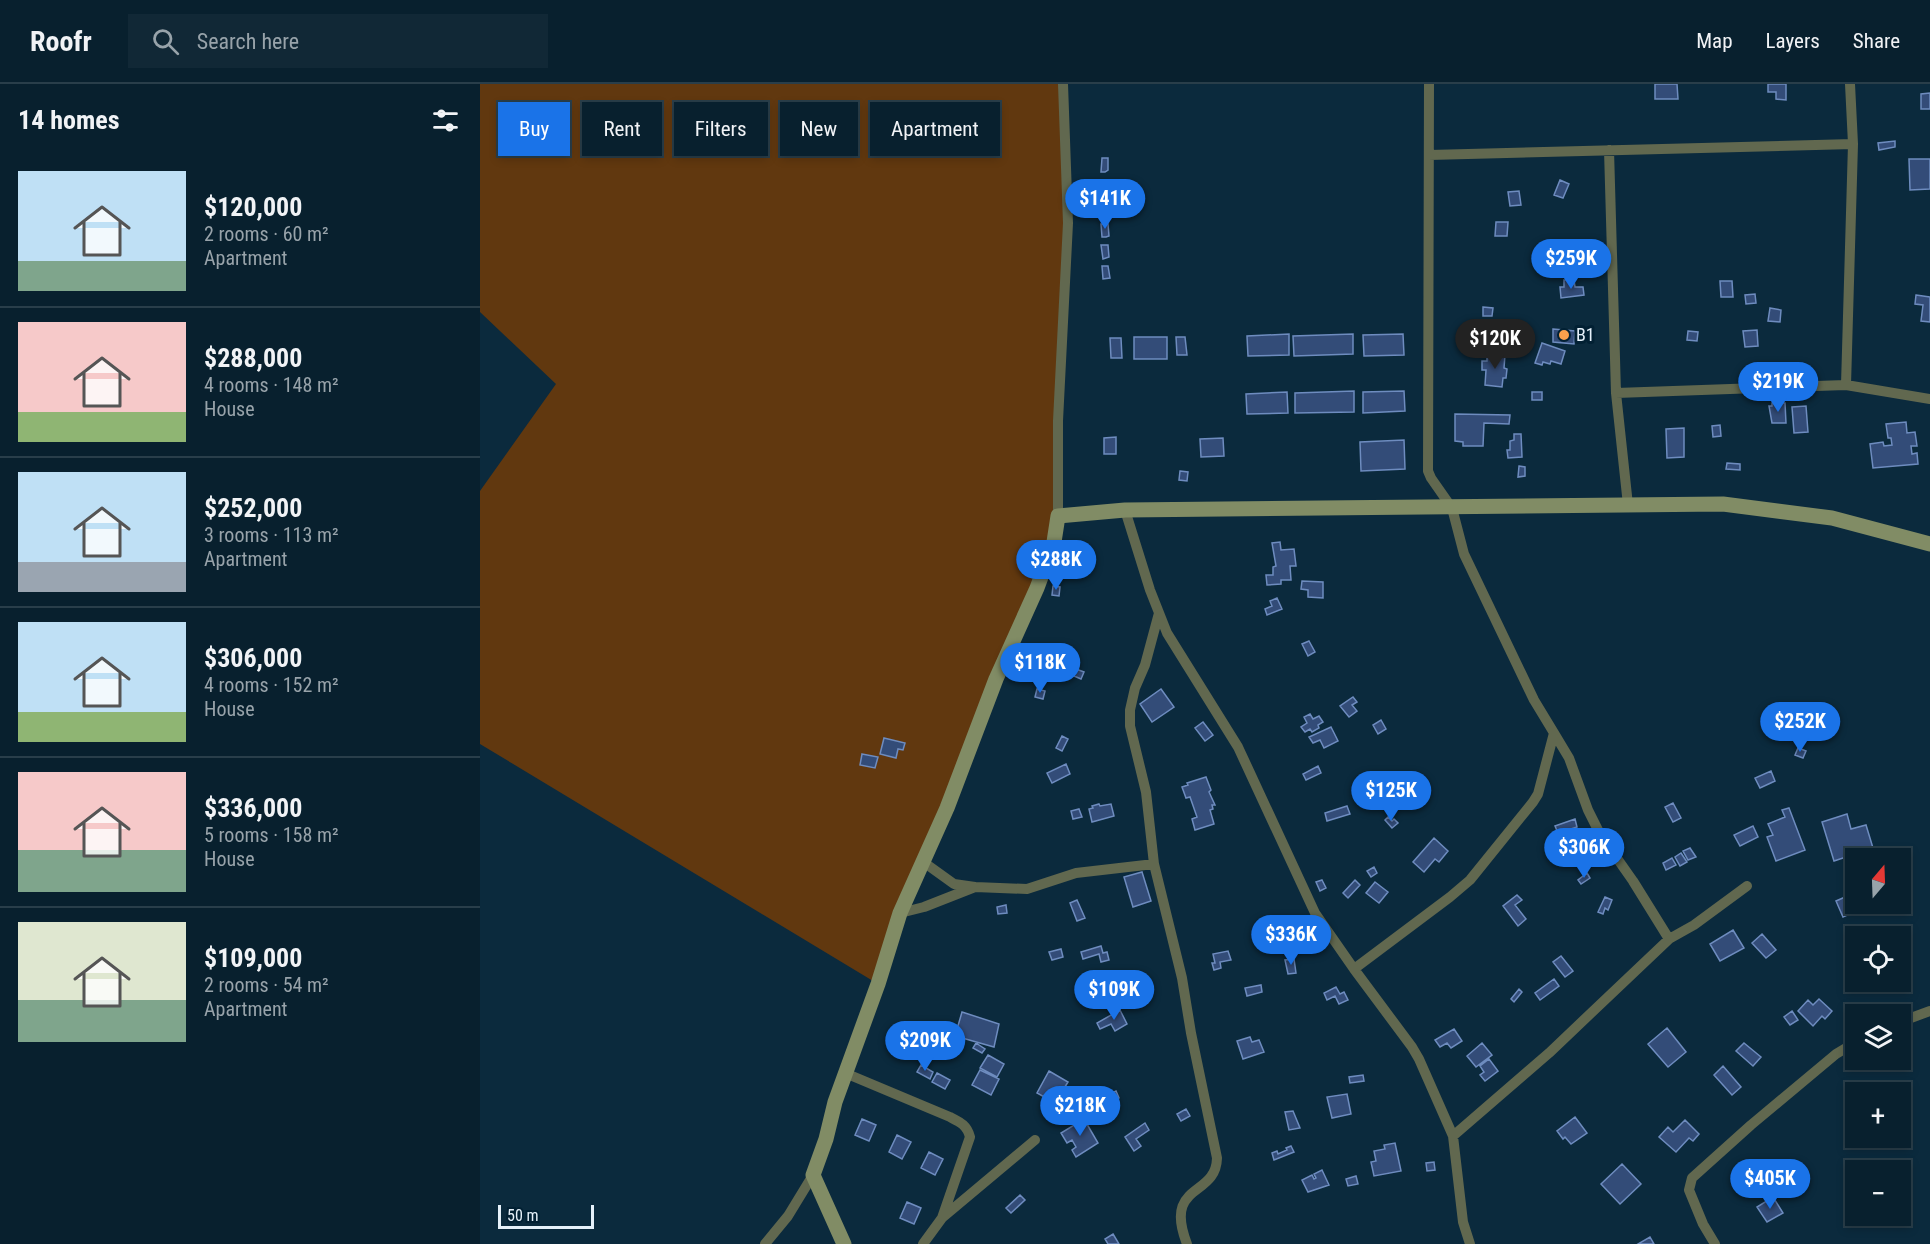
<!DOCTYPE html>
<html lang="en">
<head>
<meta charset="utf-8">
<style>
  body { margin:0; font-family:"Roboto Condensed",sans-serif; background:#112836; color:#f1f3f6; height:100vh; display:flex; flex-direction:column; font-size:22px; white-space:nowrap }
  * { box-sizing:border-box; margin:0 }
  p { font-size:20px; color:#98a3aa }
  .icon { flex:none; width:33px; height:33px; fill:none; stroke:currentColor; stroke-width:2; stroke-linecap:round; stroke-linejoin:round }
  .map { position:relative; flex:1; overflow:hidden }
  .details { display:flex; flex-direction:column; background:#08202e; width:480px }
  .details>* { flex:none }
  .hud { position:absolute; left:18px; top:18px; width:570px; height:54px; display:flex; gap:12px }
  .needle { width:39px; rotate:19deg }
  .tools { position:absolute; left:1365px; top:764px; display:grid; gap:12px }
  .tools a { display:grid; place-items:center; width:66px; height:66px; border-radius:0px; background:#08202e; box-shadow:0 3px 9px #0003,0 0 0 2px #293e4a; font-size:30px }
  .scale { position:absolute; left:18px; bottom:15px; width:96px; box-sizing:border-box; padding-left:6px; border:3px solid #e6f1fa; border-top:0; font-size:16px; line-height:21px; white-space:nowrap; color:#e6f1fa; -webkit-text-stroke:4px #022033; paint-order:stroke }
  .price { position:absolute; translate:-50% -51px; padding:0 14px; border-radius:21px; background:#1a73e8; color:#fff; font-size:20px; line-height:39px; filter:drop-shadow(0 2px 3px #0008) }
  .price::after { content:''; position:absolute; left:50%; top:36px; width:18px; height:14px; margin-left:-9px; background:inherit; clip-path:polygon(0 0,100% 0,50% 100%) }
  .price.current { background:#222; color:#fff }
  ul { padding:0; list-style:none }
  li { display:flex; align-items:center; gap:18px; height:150px; padding:0 18px }
  li+li { border-top:2px solid #293e4a }
  li span { display:grid; place-items:center; flex:none; width:168px; height:120px; border-radius:0px; color:#555 }
  li>.icon { margin-inline-start:auto }
  span .icon { width:72px; height:72px; fill:#fffc; stroke-width:1 }
  li b { font-size:26px }
  h2 { display:flex; justify-content:space-between; align-items:center; height:72px; padding:0 18px; font-size:26px }
  .chip { padding:0 21px; border-radius:0px; background:#08202e; box-shadow:0 3px 9px #0003,0 0 0 2px #293e4a; font-size:21px; line-height:54px }
  .chip.current { background:#1a73e8; color:#fff }
  header { display:flex; align-items:center; gap:36px; box-sizing:border-box; height:84px; padding:0 30px; background:#08202e; border-bottom:2px solid #293e4a }
  header strong { font-size:28px }
  nav { display:flex; gap:33px; margin-inline-start:auto; font-size:21px }
  .search { width:420px; height:54px; background:#112836; display:flex; align-items:center; gap:15px; box-sizing:border-box; padding:0 21px; border-radius:0px; color:#98a3aa; font-size:22px }
  main { display:flex; flex:1; min-height:0 }
  .map>svg:first-child { display:block }
  .green { fill:#61380f }
  .building { fill:#334c78; stroke:#6e8cbf; stroke-width:1.5 }
  .lines { fill:none; stroke-linecap:round; stroke-linejoin:round }
  .street { stroke:#61684f; stroke-width:10 }
  .secondary { stroke:#818c65; stroke-width:15 }
  .poi-dot { fill:#f9a04c; stroke:#022033; stroke-width:2 }
  .labels { text-anchor:middle; stroke-width:6; stroke-linejoin:round; paint-order:stroke }
  .poi-label { font-size:18px; fill:#e6f1fa; stroke:#022033; text-anchor:start }
</style>
</head>
<body>
<header>
<strong>Roofr</strong>
<div class="search"><svg class="icon" aria-label="search" viewBox="0 0 24 24"><circle cx="10" cy="10" r="6"/><path d="M15 15l6 6"/></svg>Search here</div>
<nav><a>Map</a><a>Layers</a><a>Share</a></nav>
</header>
<main>
<section class="details">
<h2>14 homes<svg class="icon" aria-label="filters" viewBox="0 0 24 24"><path d="M4 7h16M4 17h16"/><circle cx="9" cy="7" r="2"/><circle cx="15" cy="17" r="2"/></svg></h2>
<ul>
<li><span style="background:linear-gradient(#bfe0f5 75%,#7fa58c 0)"><svg class="icon" aria-label="home" viewBox="0 0 24 24"><path d="M3 11l9-7 9 7M6 9v11h12V9"/></svg></span><div><b>$120,000</b><p>2 rooms · 60 m²</p><p>Apartment</p></div></li>
<li><span style="background:linear-gradient(#f6c9c9 75%,#8fb573 0)"><svg class="icon" aria-label="home" viewBox="0 0 24 24"><path d="M3 11l9-7 9 7M6 9v11h12V9"/></svg></span><div><b>$288,000</b><p>4 rooms · 148 m²</p><p>House</p></div></li>
<li><span style="background:linear-gradient(#bfe0f5 75%,#9aa5b1 0)"><svg class="icon" aria-label="home" viewBox="0 0 24 24"><path d="M3 11l9-7 9 7M6 9v11h12V9"/></svg></span><div><b>$252,000</b><p>3 rooms · 113 m²</p><p>Apartment</p></div></li>
<li><span style="background:linear-gradient(#bfe0f5 75%,#8fb573 0)"><svg class="icon" aria-label="home" viewBox="0 0 24 24"><path d="M3 11l9-7 9 7M6 9v11h12V9"/></svg></span><div><b>$306,000</b><p>4 rooms · 152 m²</p><p>House</p></div></li>
<li><span style="background:linear-gradient(#f6c9c9 65%,#7fa58c 0)"><svg class="icon" aria-label="home" viewBox="0 0 24 24"><path d="M3 11l9-7 9 7M6 9v11h12V9"/></svg></span><div><b>$336,000</b><p>5 rooms · 158 m²</p><p>House</p></div></li>
<li><span style="background:linear-gradient(#dfe7d0 65%,#7fa58c 0)"><svg class="icon" aria-label="home" viewBox="0 0 24 24"><path d="M3 11l9-7 9 7M6 9v11h12V9"/></svg></span><div><b>$109,000</b><p>2 rooms · 54 m²</p><p>Apartment</p></div></li>
</ul>
</section>
<div class="map">
<svg width="1450" height="1160" viewBox="0 0 1450 1160">
  <rect width="100%" height="100%" fill="#0b2a3d"/>
  <!-- green -->
  <path class="green" d="M0,0H583L588,139L578,432L398,900L0,660V407L76,300L0,228Z"/>
  <!-- building -->
  <path class="building" d="M1175,0H1197L1198,15H1175Z
    M1288,0H1306V16L1296,15V8H1288Z
    M1450,9V25H1441V10Z
    M1415,57V63L1399,66L1398,59Z
    M622,74H628V86L625,88H621Z
    M1429,75H1450V105L1430,106Z
    M1080,96L1089,100L1083,114L1074,111Z
    M621,97H628L627,110L624,111H620Z
    M1039,107L1041,121L1030,122L1028,108Z
    M621,118L628,119V131L625,132H621Z
    M1016,138H1028L1027,152H1015Z
    M621,140H628L629,152L626,153H622Z
    M621,161H628L629,173L623,175Z
    M622,182H628L630,194L623,195Z
    M1084,196H1094L1095,203H1103L1104,211L1081,214L1080,203H1084Z
    M1240,197H1252L1253,213H1241Z
    M1275,210L1276,219L1266,220L1265,211Z
    M1436,211L1450,213V238L1441,237L1443,221L1435,220Z
    M1003,223L1013,224L1012,232H1003Z
    M1290,224L1301,226L1300,238L1288,237Z
    M1073,245L1095,247L1094,260L1073,258Z
    M1277,246L1278,262L1265,263L1263,247Z
    M1208,247L1218,248L1217,257L1207,256Z
    M809,250V271L768,272L767,252Z
    M873,250V270L814,272L813,252Z
    M923,250L924,271L884,272L883,251Z
    M654,253H687V275H654Z
    M696,253H705L707,271H697Z
    M630,254H641L642,274H631Z
    M1062,259L1085,267L1081,280L1071,277L1070,280L1063,278L1062,281L1055,279Z
    M1007,270L1025,271L1024,284L1027,285L1026,294H1023L1022,303L1005,301L1006,286H1002V277H1007Z
    M874,307V328L815,329V309Z
    M924,307L925,327L883,329V308Z
    M807,308L808,329L767,330L766,310Z
    M1052,308H1062V316H1052Z
    M1292,319H1305L1306,339H1292L1289,322H1292Z
    M1326,322L1328,348L1314,349L1312,323Z
    M975,330L1030,331L1029,340L1004,339L1003,362H983V358L975,357Z
    M1426,338L1427,349L1435,348L1437,362H1431L1432,370L1437,369L1438,380L1393,384L1390,360L1403,358L1404,362L1412,361L1411,354H1408L1406,340Z
    M1240,341L1241,352L1233,353L1232,342Z
    M1204,344V373L1187,374L1186,345Z
    M1034,350H1041L1042,373L1028,374L1027,366H1030V357L1034,356Z
    M636,353V370H624V354Z
    M743,354L744,372L721,373L720,355Z
    M924,356L925,385L881,387L880,358Z
    M1247,379L1260,380V386L1246,385Z
    M1039,382L1045,383V392L1038,393Z
    M700,387L708,388L707,397L699,396Z
    M800,458L801,466L814,465L816,482H810L811,496H801V500L787,501L786,491H793V483L796,482L792,459Z
    M822,497L843,498V514L828,513V506L821,505Z
    M573,502L580,503L579,512L572,511Z
    M797,514L802,525L787,531L785,525L792,522L790,517Z
    M829,557L835,568L828,572L822,560Z
    M596,585L604,588L601,595L594,592Z
    M557,605L565,607L563,615L555,613Z
    M681,605L694,623L672,638L660,620Z
    M873,613L877,618L872,621L877,627L869,633L860,622Z
    M830,630L833,635L839,632L843,638L838,641L839,644L832,648L830,645L825,648L821,643L827,639L824,633Z
    M901,636L906,645L898,650L893,641Z
    M723,638L733,651L725,657L715,644Z
    M851,643L858,657L844,664L840,656L833,659L829,653Z
    M582,652L588,655L582,667L576,664Z
    M404,654L425,659L423,666L418,665L416,674L400,670Z
    M1318,664L1326,667L1323,674L1315,671Z
    M382,670L398,673L395,684L380,681Z
    M586,680L590,690L572,699L567,689Z
    M838,682L841,689L826,696L823,690Z
    M1291,687L1295,697L1280,704L1275,694Z
    M726,693L731,706L729,708L735,721H732L733,725L730,726L734,740L715,746L712,735L717,733L710,713L706,714L702,703L708,701L707,699Z
    M918,709L921,712L924,709L929,713L913,728L903,718L910,711L913,714Z
    M1193,719L1201,734L1193,738L1185,723Z
    M619,720L620,722L631,720L634,732L612,738L609,725L613,724L612,722Z
    M867,722L870,730L847,737L845,729Z
    M1309,724L1325,766L1296,777L1287,753L1293,751L1288,740L1305,733L1302,726Z
    M599,725L602,733L593,735L591,727Z
    M1367,730L1371,745L1386,741L1393,764L1354,777L1342,738Z
    M908,733L912,737L914,735L918,739L912,744L905,736Z
    M1095,735L1097,743L1078,749L1075,742Z
    M1273,742L1278,753L1260,762L1254,751Z
    M954,754L968,767L959,778L955,775L944,788L933,778Z
    M1210,764L1216,773L1208,776L1203,767Z
    M1201,769L1207,778L1200,782L1195,773Z
    M1192,774L1196,781L1186,786L1183,779Z
    M894,783L897,789L891,793L887,787Z
    M662,788L671,817L653,823L644,793Z
    M1107,789L1110,794L1101,800L1098,796Z
    M842,796L846,804L840,807L836,798Z
    M875,796L880,801L868,814L863,809Z
    M895,798L908,808L899,819L886,809Z
    M1372,810L1378,826L1363,833L1356,817Z
    M1037,811L1042,816L1035,821L1046,835L1038,842L1023,822Z
    M1125,813L1132,816L1128,826L1125,824L1123,830L1118,828Z
    M597,816L605,834L597,837L590,819Z
    M526,821L527,829L518,830L517,823Z
    M1253,846L1264,864L1240,877L1230,860Z
    M1282,850L1296,866L1286,874L1272,859Z
    M621,862L623,869L627,868L629,876L621,878L619,870L603,875L601,868Z
    M581,865L583,873L572,876L569,868Z
    M748,867L751,876L740,878L741,884L734,886L732,879H735L733,870Z
    M1081,872L1093,887L1085,893L1073,878Z
    M814,875L816,889L808,890L805,876Z
    M1074,895L1079,902L1060,916L1055,909Z
    M781,901L782,908L767,912L765,904Z
    M856,903L860,910L864,908L868,916L859,920L855,912L847,916L844,909Z
    M1039,905L1042,908L1034,918L1031,915Z
    M630,908L633,914L619,921L616,915Z
    M1339,915L1352,927L1345,935L1342,932L1333,942L1318,927L1328,916L1333,921Z
    M640,926L647,940L635,947L631,940L620,945L617,939Z
    M1312,927L1318,936L1310,941L1304,933Z
    M482,928L519,940L514,963L475,952Z
    M1187,944L1206,968L1188,983L1168,960Z
    M974,945L982,957L971,964L967,959L960,963L955,956Z
    M770,953L772,958L779,956L784,968L763,975L757,957Z
    M496,959L505,965L502,969L493,964Z
    M1002,959L1012,971L996,983L987,972Z
    M1264,959L1281,973L1273,982L1256,967Z
    M508,971L524,980L517,993L500,984Z
    M1009,975L1018,987L1005,997L1000,991L1004,988L1000,982Z
    M441,981L453,988L450,995L437,988Z
    M1243,982L1261,1003L1252,1011L1234,991Z
    M500,986L519,995L511,1011L492,1001Z
    M569,987L588,998L575,1019L557,1009Z
    M457,989L470,996L465,1005L452,998Z
    M883,991L884,997L870,999L869,993Z
    M636,1007L639,1014L629,1019L626,1012Z
    M867,1010L871,1030L852,1034L847,1013Z
    M706,1025L710,1032L701,1037L697,1030Z
    M813,1027L820,1044L809,1046L805,1028Z
    M1095,1033L1107,1049L1091,1060L1085,1053L1083,1055L1077,1047Z
    M382,1035L396,1041L389,1057L375,1051Z
    M604,1035L618,1059L596,1073L592,1066L596,1063L592,1056L587,1059L581,1049Z
    M1205,1036L1219,1050L1213,1057L1209,1054L1196,1068L1179,1053L1188,1043L1193,1048Z
    M665,1039L669,1046L656,1055L661,1062L654,1067L645,1053Z
    M417,1051L431,1058L422,1075L409,1068Z
    M915,1059L921,1087L894,1092L891,1078L896,1077L894,1067L905,1065L904,1061Z
    M811,1062L814,1068L794,1076L792,1069L797,1067L798,1070L807,1066L806,1064Z
    M449,1068L463,1075L455,1091L441,1084Z
    M954,1078L955,1086L947,1087L946,1079Z
    M1142,1080L1161,1100L1140,1120L1121,1100Z
    M842,1086L849,1101L828,1108L822,1096L832,1091L834,1095L836,1094L834,1090Z
    M876,1092L878,1100L868,1102L866,1095Z
    M540,1111L545,1116L531,1129L526,1124Z
    M1293,1113L1303,1129L1287,1138L1277,1123Z
    M427,1118L441,1124L434,1140L420,1134Z
    M633,1150L639,1160H628L625,1155Z
    M1170,1153L1174,1160H1158Z"/>
  <g class="lines">
    <!-- street -->
    <path class="street" d="M1129,66L1136,309
      M949,71L1373,60
      M1366,301L1450,315
      M1148,421L1136,309L1366,301L1373,60L1370,0
      M645,426L670,506L687,549L758,663L835,829L874,885L932,963L939,975L973,1052L983,1138L990,1160
      M578,432V337L588,139L583,0
      M679,529L665,581L655,604L650,626V642L666,708L674,780L702,894L711,949L737,1074C736,1114 683,1098 707,1160
      M1074,649L1089,674L1108,726L1120,750L1153,797L1189,855
      M442,777L474,800L495,803
      M420,829L444,823L495,803L547,805L596,789L674,780
      M874,885L970,813L990,796L1053,718L1058,710L1074,649L1054,616L984,470L972,424L951,394L948,387L949,0
      M1420,938L1450,927
      M365,989L470,1033C480,1038 487,1041 490,1053L462,1134
      M973,1052L1069,969L1189,855L1214,841L1267,802
      M285,1160L308,1132L333,1091
      M443,1160L462,1134L555,1056
      M1235,1160L1223,1140L1209,1106L1212,1094L1271,1041L1356,970L1376,958"/>
    <!-- secondary -->
    <path class="secondary" d="M364,1160L333,1091L346,1055L355,1018L398,900L420,829L467,724L516,595L557,504L574,458L578,432L645,426L1243,420L1352,434L1450,460"/>
  </g>
  <!-- markers -->
  <circle class="poi-dot" cx="1084" cy="251" r="6"/>
  <g class="labels">
    <!-- poi labels -->
    <g class="poi-label">
      <text x="1096" y="257">B1</text>
    </g>
  </g>
</svg>
<div class="tools">
<a><svg class="needle" viewBox="-14 -14 28 28"><path d="M0-13l5 13h-10z" fill="#e53935"/><path d="M0 13l5-13h-10z" fill="#98a3aa"/></svg></a>
<a><svg class="icon" aria-label="locate" viewBox="0 0 24 24"><circle cx="12" cy="12" r="6"/><path d="M12 2v4M12 18v4M2 12h4M18 12h4"/></svg></a>
<a><svg class="icon" aria-label="layers" viewBox="0 0 24 24"><path d="M12 4l9 5-9 5-9-5zM3 14l9 5 9-5"/></svg></a>
<a>+</a>
<a>−</a>
</div>
<div class="scale">50 m</div>
<b class="price" style="left:625px;top:146px">$141K</b>
<b class="price" style="left:1091px;top:206px">$259K</b>
<b class="price current" style="left:1015px;top:286px">$120K</b>
<b class="price" style="left:1298px;top:329px">$219K</b>
<b class="price" style="left:576px;top:507px">$288K</b>
<b class="price" style="left:560px;top:610px">$118K</b>
<b class="price" style="left:1320px;top:669px">$252K</b>
<b class="price" style="left:911px;top:738px">$125K</b>
<b class="price" style="left:1104px;top:795px">$306K</b>
<b class="price" style="left:811px;top:882px">$336K</b>
<b class="price" style="left:634px;top:937px">$109K</b>
<b class="price" style="left:445px;top:988px">$209K</b>
<b class="price" style="left:600px;top:1053px">$218K</b>
<b class="price" style="left:1290px;top:1126px">$405K</b>
<div class="hud">
<a class="chip current">Buy</a>
<a class="chip">Rent</a>
<a class="chip">Filters</a>
<a class="chip">New</a>
<a class="chip">Apartment</a>
</div>
</div>
</main>
</body>
</html>
